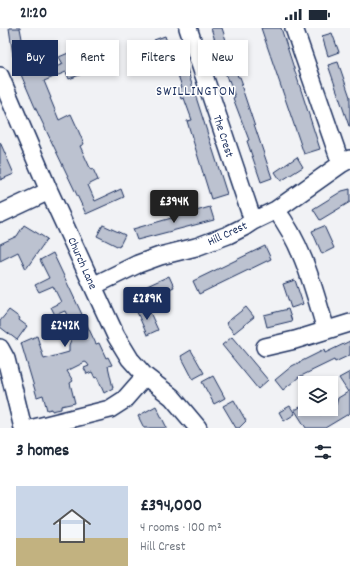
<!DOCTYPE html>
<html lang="en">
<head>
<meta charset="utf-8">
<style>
  body { margin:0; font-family:Dekko,sans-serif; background:#f2f2f3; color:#1f2937; height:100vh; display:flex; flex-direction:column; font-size:15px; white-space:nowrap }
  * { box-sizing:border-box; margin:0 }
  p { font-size:13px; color:#747a83 }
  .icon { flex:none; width:22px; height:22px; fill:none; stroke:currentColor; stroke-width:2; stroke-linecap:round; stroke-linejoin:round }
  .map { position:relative; height:400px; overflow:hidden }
  .details { display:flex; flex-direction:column; background:#fff; flex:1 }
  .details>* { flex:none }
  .guide { position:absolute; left:12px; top:12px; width:326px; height:36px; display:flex; gap:8px }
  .buttons { position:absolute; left:298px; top:348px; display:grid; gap:8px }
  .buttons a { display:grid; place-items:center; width:40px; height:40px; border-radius:0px; background:#fff; box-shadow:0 2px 6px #0003; font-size:20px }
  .price { position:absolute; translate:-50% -34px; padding:0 9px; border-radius:4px; background:#1b2f5e; color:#fff; font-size:13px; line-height:26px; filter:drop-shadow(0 1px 2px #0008) }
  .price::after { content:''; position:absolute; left:50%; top:24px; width:12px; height:9px; margin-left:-6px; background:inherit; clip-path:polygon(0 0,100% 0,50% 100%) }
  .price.active { background:#222; color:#fff }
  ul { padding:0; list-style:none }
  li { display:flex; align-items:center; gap:12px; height:100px; padding:0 16px }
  li span { display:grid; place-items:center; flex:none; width:112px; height:80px; border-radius:0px; color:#555 }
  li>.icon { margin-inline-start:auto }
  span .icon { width:48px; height:48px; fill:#fffc; stroke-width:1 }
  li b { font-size:17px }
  h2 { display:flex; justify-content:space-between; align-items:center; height:48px; padding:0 16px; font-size:17px }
  .chip { padding:0 14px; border-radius:0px; background:#fff; box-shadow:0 2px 6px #0003; font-size:14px; line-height:36px }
  .chip.active { background:#1b2f5e; color:#fff }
  .status { display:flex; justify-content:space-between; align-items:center; height:28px; padding:0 20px; background:#fff; direction:ltr }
  .status svg { height:11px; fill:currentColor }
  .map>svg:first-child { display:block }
  .building { fill:#bcc2d0; stroke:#1b2f5e }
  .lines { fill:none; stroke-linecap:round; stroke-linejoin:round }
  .minor-casing { stroke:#1b2f5e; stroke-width:20 }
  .minor { stroke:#fff; stroke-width:17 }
  .labels { text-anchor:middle; stroke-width:3; stroke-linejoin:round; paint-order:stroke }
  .street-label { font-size:12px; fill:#1b2f5e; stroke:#fff }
  .quarter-label { font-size:14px; letter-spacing:1px; fill:#1b2f5e; stroke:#fff }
</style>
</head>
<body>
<div class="status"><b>21:20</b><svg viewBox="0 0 49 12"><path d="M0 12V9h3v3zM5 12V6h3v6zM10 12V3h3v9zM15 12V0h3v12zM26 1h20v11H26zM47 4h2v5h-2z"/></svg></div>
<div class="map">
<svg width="350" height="400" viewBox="0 0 350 400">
  <rect width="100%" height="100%" fill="#f1f2f5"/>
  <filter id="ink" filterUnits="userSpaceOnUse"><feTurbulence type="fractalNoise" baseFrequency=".025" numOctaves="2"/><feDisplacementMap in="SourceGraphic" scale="8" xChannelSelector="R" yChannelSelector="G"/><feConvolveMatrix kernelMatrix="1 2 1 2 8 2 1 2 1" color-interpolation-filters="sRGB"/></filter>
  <g filter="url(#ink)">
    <!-- building -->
    <path class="building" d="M9,0H20L26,32L28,31L29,33L35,30L41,45L63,36L59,29L73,23L82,46L69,51L66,44L44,53L51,70H50L59,92L71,86L76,97L84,116L80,118L91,142L93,141L98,152L88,157L95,173L121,161L124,169L86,186L34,77L13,28Z
      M211,0H222L238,49H240L243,57H241L272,150L261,154L247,113L249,112L233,70L235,69L229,52L228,53Z
      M261,0H281L320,121L304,126Z
      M332,5L339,24L328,28L322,8Z
      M165,8L174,34L162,38L154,12Z
      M338,34L350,69V98H349L328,37Z
      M187,41L227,166L211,171L187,93L192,92L184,70L181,71L178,60L182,59L177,44Z
      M0,114L14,146L0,152Z
      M297,129L303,139L281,153L275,144Z
      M350,161V174L320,192L313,181L342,163Z
      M210,179L214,192L137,212L133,201Z
      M24,197L47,211L26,241L18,224L0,233V216L17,208Z
      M103,197L125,207L119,219L97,208Z
      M324,198L334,220L322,226L312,203Z
      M265,218L271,231L199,266L193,253Z
      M53,225L96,316L99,315L106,330L108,329L112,337L108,338L113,360L104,365L97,349L95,350L92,344L87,346L84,340L89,338L87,335L85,334L67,343L73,353L70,355L75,375L61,378V381L52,383V381L47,382L43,367L37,369L21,315L37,308L44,331L69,324V317L71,312L70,309L76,306L65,283L55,287L51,279L61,274L53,258L39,264L35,257L49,250L40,232Z
      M169,248L174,259L152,269L147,258Z
      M295,252L303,276L291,280L283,256Z
      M246,279L254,289L234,305L226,295Z
      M148,280L158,302L147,307L137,284Z
      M288,281L292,293L267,299L264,287Z
      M9,282L20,290L19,292L27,298L17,312L0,299V293Z
      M232,309L268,352L258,361L222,317Z
      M350,313V327L335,334L334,332L299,349L283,362L275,352L292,338L324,322L325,325Z
      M191,322L204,345L193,351L181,328Z
      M350,344V385L325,400H306L294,381H297L305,376V381H317L320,387L331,381L336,377L338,370L348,364L339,350Z
      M213,348L225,370L214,376L202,354Z
      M234,372L246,393L239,400H236L223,378Z
      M156,378L167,400H144L138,388Z
      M290,378L295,386L284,393L279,384Z"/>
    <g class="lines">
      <!-- minor casing -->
      <g class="minor-casing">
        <path id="minor" d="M188,0L253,193
          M294,0L341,136
          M0,48L49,163L116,308L130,331L145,348L172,369L198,400
          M276,182C303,217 313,259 326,302
          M0,186L49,163
          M93,258L138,236L160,228L196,219L228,207L244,199L253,193L276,182L341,136L350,131
          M265,319L295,312L350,295
          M0,320L6,331L23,400
          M34,400L110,381L124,372L145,348"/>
      </g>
      <!-- minor -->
      <use href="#minor" class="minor"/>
    </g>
  </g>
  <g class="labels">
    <!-- street labels -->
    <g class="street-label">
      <text transform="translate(224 108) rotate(72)" y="4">The Crest</text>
      <text transform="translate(227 205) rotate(-25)" y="4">Hill Crest</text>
      <text transform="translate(83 235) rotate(66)" y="4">Church Lane</text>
    </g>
    <!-- quarter labels -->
    <g class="quarter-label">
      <text x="196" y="67">SWILLINGTON</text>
    </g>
  </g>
</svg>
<div class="buttons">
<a><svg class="icon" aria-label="layers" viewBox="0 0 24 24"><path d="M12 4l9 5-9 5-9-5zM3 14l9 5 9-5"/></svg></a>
</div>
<b class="price active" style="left:174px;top:196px">£394K</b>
<b class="price" style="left:147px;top:293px">£289K</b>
<b class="price" style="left:65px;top:320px">£242K</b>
<div class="guide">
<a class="chip active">Buy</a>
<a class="chip">Rent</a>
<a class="chip">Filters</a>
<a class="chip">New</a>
</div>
</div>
<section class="details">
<h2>3 homes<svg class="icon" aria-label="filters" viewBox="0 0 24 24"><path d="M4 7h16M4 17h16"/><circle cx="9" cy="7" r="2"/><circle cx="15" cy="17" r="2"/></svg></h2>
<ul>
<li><span style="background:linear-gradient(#c9d6e8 65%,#c2b280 0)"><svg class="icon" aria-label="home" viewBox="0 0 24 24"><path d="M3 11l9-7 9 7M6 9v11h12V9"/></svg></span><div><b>£394,000</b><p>4 rooms · 100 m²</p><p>Hill Crest</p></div></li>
</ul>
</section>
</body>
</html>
